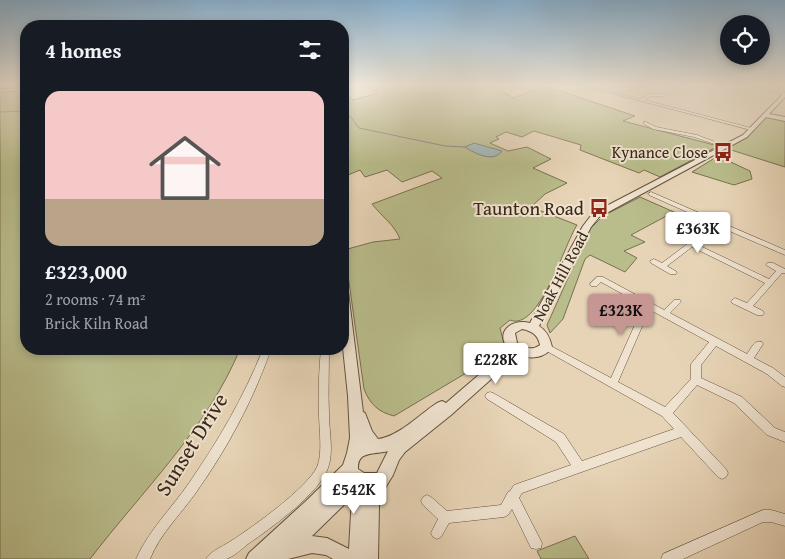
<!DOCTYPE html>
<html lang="en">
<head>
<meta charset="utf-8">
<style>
  body { margin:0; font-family:"Gentium Book Plus",serif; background:#20242c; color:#f1f3f6; height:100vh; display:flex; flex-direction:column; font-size:19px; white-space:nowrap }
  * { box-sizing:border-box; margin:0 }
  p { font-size:16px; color:#9ea1a6 }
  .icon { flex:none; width:28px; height:28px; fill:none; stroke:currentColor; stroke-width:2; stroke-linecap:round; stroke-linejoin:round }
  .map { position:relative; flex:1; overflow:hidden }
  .side { position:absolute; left:20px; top:20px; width:329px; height:335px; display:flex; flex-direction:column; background:#171b24; border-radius:20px; box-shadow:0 2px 8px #0003 }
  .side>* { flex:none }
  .buttons { position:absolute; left:720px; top:15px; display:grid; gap:10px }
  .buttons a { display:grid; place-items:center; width:50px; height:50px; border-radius:50%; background:#171b24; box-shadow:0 2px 8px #0003; font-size:25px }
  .price { position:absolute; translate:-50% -42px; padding:0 11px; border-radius:5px; background:#fff; color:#222; font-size:16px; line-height:32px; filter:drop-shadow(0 1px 2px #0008) }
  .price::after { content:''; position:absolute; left:50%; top:30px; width:15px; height:11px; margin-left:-8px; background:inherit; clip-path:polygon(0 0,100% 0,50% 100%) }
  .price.current { background:#c59692; color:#111 }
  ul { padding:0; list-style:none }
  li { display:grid; align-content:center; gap:10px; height:265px; padding:0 25px }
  li span { display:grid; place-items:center; height:155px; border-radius:15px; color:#555 }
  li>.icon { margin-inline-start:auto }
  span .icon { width:90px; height:90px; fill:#fffc; stroke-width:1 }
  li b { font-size:21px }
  h2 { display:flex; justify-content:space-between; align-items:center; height:60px; padding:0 25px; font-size:21px }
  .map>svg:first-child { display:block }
  .green { fill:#b9bc8b; stroke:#787150 }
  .water { fill:#9cb5b9; stroke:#747c78 }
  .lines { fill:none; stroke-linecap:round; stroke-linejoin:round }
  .stream { stroke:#747c78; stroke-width:1 }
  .minor-casing { stroke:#64523e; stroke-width:1 }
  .tertiary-casing { stroke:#64523e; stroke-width:2 }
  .minor { fill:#efe3d0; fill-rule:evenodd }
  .tertiary { fill:#efe3d0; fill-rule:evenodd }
  .labels { text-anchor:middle; stroke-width:4; stroke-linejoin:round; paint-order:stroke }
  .far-poi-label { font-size:16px; fill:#382616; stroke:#efe3d0; text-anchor:end }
  .far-street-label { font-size:16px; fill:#382616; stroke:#efe3d0 }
  .poi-label { font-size:19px; fill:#382616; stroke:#efe3d0; text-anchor:end }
  .near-street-label { font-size:22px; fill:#382616; stroke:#efe3d0 }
</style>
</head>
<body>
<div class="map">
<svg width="785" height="559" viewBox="0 0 785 559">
  <rect width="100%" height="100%" fill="#e7d4b6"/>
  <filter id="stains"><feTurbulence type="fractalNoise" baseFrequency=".004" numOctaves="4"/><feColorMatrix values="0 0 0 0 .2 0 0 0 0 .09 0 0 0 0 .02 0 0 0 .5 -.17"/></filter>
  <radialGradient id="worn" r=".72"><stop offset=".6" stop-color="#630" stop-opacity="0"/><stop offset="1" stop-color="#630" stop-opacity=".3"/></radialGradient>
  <!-- green -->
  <path class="green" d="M0,86H26V349H240C207,429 142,491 90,559H0Z
    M364,86H495L513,98L545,86L635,116L623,121L718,146L660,177L644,170L639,173L580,150L581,145L534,131L522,137L506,132L496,137L499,139L490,143L508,151L527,147L551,159L533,168L567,183L545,194L531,207L577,225C564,245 539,332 510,320L500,328L504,344L499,351L488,360L394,416C378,412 370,404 364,389L347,268L343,269V245L344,250L373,242L400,239C394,224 382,217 372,204L442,178L432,171L402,182L387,170L365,177L360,170L343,177L342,89L353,100L378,93Z
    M768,115L785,119V167L728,149L750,133Z
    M718,156L750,171L752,179L734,185L692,172Z
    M640,197L674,212L631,235L645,242L624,251L637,258L625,272L590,255L585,259L563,319L550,333L547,325L590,229L603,216Z
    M575,536L589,559H541L537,551Z"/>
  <!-- water -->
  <path class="water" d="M474,143L502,151C493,163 476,154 465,147Z"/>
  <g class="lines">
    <!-- stream -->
    <path class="stream" d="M0,112L26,111
      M342,115L350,116L359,128L445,146L465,147"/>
    <!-- minor casing -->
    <g class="minor-casing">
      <path id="minor" d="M585,86H589L640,99L650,94H666L665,96H651L644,100L755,129L751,130Z
        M755,87L785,93V95L755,89Z
        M646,122L656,127L697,135L728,147L726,148L694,137L653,129L644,124V122Z
        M651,192L785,250V255L720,227L696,244L769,279L776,271L766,265L767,263H773L785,269V273H782L753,306L763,311L764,313L763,315H757L732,303L731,301L735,298L747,303L765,283L692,247L667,266L677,272L676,274H670L651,263L650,261L654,259L662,263L714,224L649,195L648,194Z
        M597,277H603L664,310L674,300H680L681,302L670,313L747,354C751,349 754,339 762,342L763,344L754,358L773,368L785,377V387L782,386L767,374L716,346L701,365V378L742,397L775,428L785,432V442L767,435L734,403L697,385L673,413L726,469L728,473L726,477L722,479L718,477L681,437L522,493L519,498L542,543L541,548L536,549L531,548L512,509L508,515L504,517L449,523L441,537L437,539L433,537L431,533L438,519L423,505L421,501L423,497L427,495L431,497L447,511L501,505L508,492L510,491L514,485L571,465L556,442L487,399L485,396L487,393L490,392L493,393L564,434L582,461L674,429L662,416L543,349L542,347L543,345L546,344L549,345L611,378L637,320L648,308L601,282L597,286H591L590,284ZM654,312L709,342L691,364V379L665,407L618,382L644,322Z
        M263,349H271C253,401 227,449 195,494C180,515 160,534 150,559H136C149,530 171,509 189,483C218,441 244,397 263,349Z
        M321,349H329C329,371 328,393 329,414C329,431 334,452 328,468C320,493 270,529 248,544C242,549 233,557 226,559C220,559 212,559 206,559C210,551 226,545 234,539C254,526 307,488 317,467C323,454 319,428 319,414C318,392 319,370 321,349Z
        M763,510H771L785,514V526L771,522H763L683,559H661L663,554Z"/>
    </g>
    <!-- tertiary casing -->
    <g class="tertiary-casing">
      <path id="tertiary" d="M26,87V89L0,92V90Z
        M785,92V97L769,114L785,117V121L766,117L747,137L599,217L591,227L539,326C547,331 550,338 552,347C545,359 530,359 518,355L451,415L405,452L399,460L393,475L382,493L379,506L378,559H333L326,555L312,553L288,559H246L249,553L306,501L343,465L347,453L350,438L348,396L342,338V280L347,283L363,412L365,413L372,431L378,439C398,437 420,414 437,403L442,401L446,403L509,349C494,333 511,318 530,323L583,226L593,213L743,135ZM522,329C532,331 538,335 540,345C532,351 524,348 517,343L515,333ZM388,451L377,473H364L358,469C357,450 375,455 388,451ZM352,497L349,549L327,538L312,536Z"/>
    </g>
    <!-- minor -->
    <use href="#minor" class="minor"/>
    <!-- tertiary -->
    <use href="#tertiary" class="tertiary"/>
  </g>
  <!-- sky -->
  <linearGradient id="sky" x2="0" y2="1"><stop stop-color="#89b4d5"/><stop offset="0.52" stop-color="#f4ecde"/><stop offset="1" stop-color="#f4ecde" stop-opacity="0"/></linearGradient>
  <rect width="785" height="164" fill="url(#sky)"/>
  <!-- icons -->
  <defs>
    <g id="bus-bare" transform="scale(1.5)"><path d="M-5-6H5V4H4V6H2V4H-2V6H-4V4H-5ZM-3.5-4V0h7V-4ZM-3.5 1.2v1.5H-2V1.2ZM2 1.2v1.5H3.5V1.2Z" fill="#8f2418" stroke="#efe3d0" stroke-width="2.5" paint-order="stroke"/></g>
  </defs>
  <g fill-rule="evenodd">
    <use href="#bus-bare" x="723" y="152"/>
    <use href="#bus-bare" x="599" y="208"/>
  </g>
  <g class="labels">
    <!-- far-poi labels -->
    <g class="far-poi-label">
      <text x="708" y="158">Kynance Close</text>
    </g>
    <!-- far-street labels -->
    <g class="far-street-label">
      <text transform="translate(560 276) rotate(-62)" y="6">Noak Hill Road</text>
    </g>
    <!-- poi labels -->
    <g class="poi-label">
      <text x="584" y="215">Taunton Road</text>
    </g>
    <!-- near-street labels -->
    <g class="near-street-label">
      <text transform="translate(191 444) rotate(-58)" y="8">Sunset Drive</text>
    </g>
  </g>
  <rect width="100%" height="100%" filter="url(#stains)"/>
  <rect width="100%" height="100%" fill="url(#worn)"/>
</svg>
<div class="buttons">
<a><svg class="icon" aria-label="locate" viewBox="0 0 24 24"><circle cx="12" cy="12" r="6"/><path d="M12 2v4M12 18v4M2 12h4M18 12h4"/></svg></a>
</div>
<b class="price" style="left:698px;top:254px">£363K</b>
<b class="price current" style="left:621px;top:336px">£323K</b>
<b class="price" style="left:496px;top:385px">£228K</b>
<b class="price" style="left:354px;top:515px">£542K</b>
<section class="side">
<h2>4 homes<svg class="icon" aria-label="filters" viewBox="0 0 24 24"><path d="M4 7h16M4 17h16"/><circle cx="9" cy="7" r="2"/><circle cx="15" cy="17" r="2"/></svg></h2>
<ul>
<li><span style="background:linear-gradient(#f6c9c9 70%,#b9a48a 0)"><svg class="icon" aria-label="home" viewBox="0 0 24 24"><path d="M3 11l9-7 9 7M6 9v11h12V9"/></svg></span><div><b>£323,000</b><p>2 rooms · 74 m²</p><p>Brick Kiln Road</p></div></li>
</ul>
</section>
</div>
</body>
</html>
